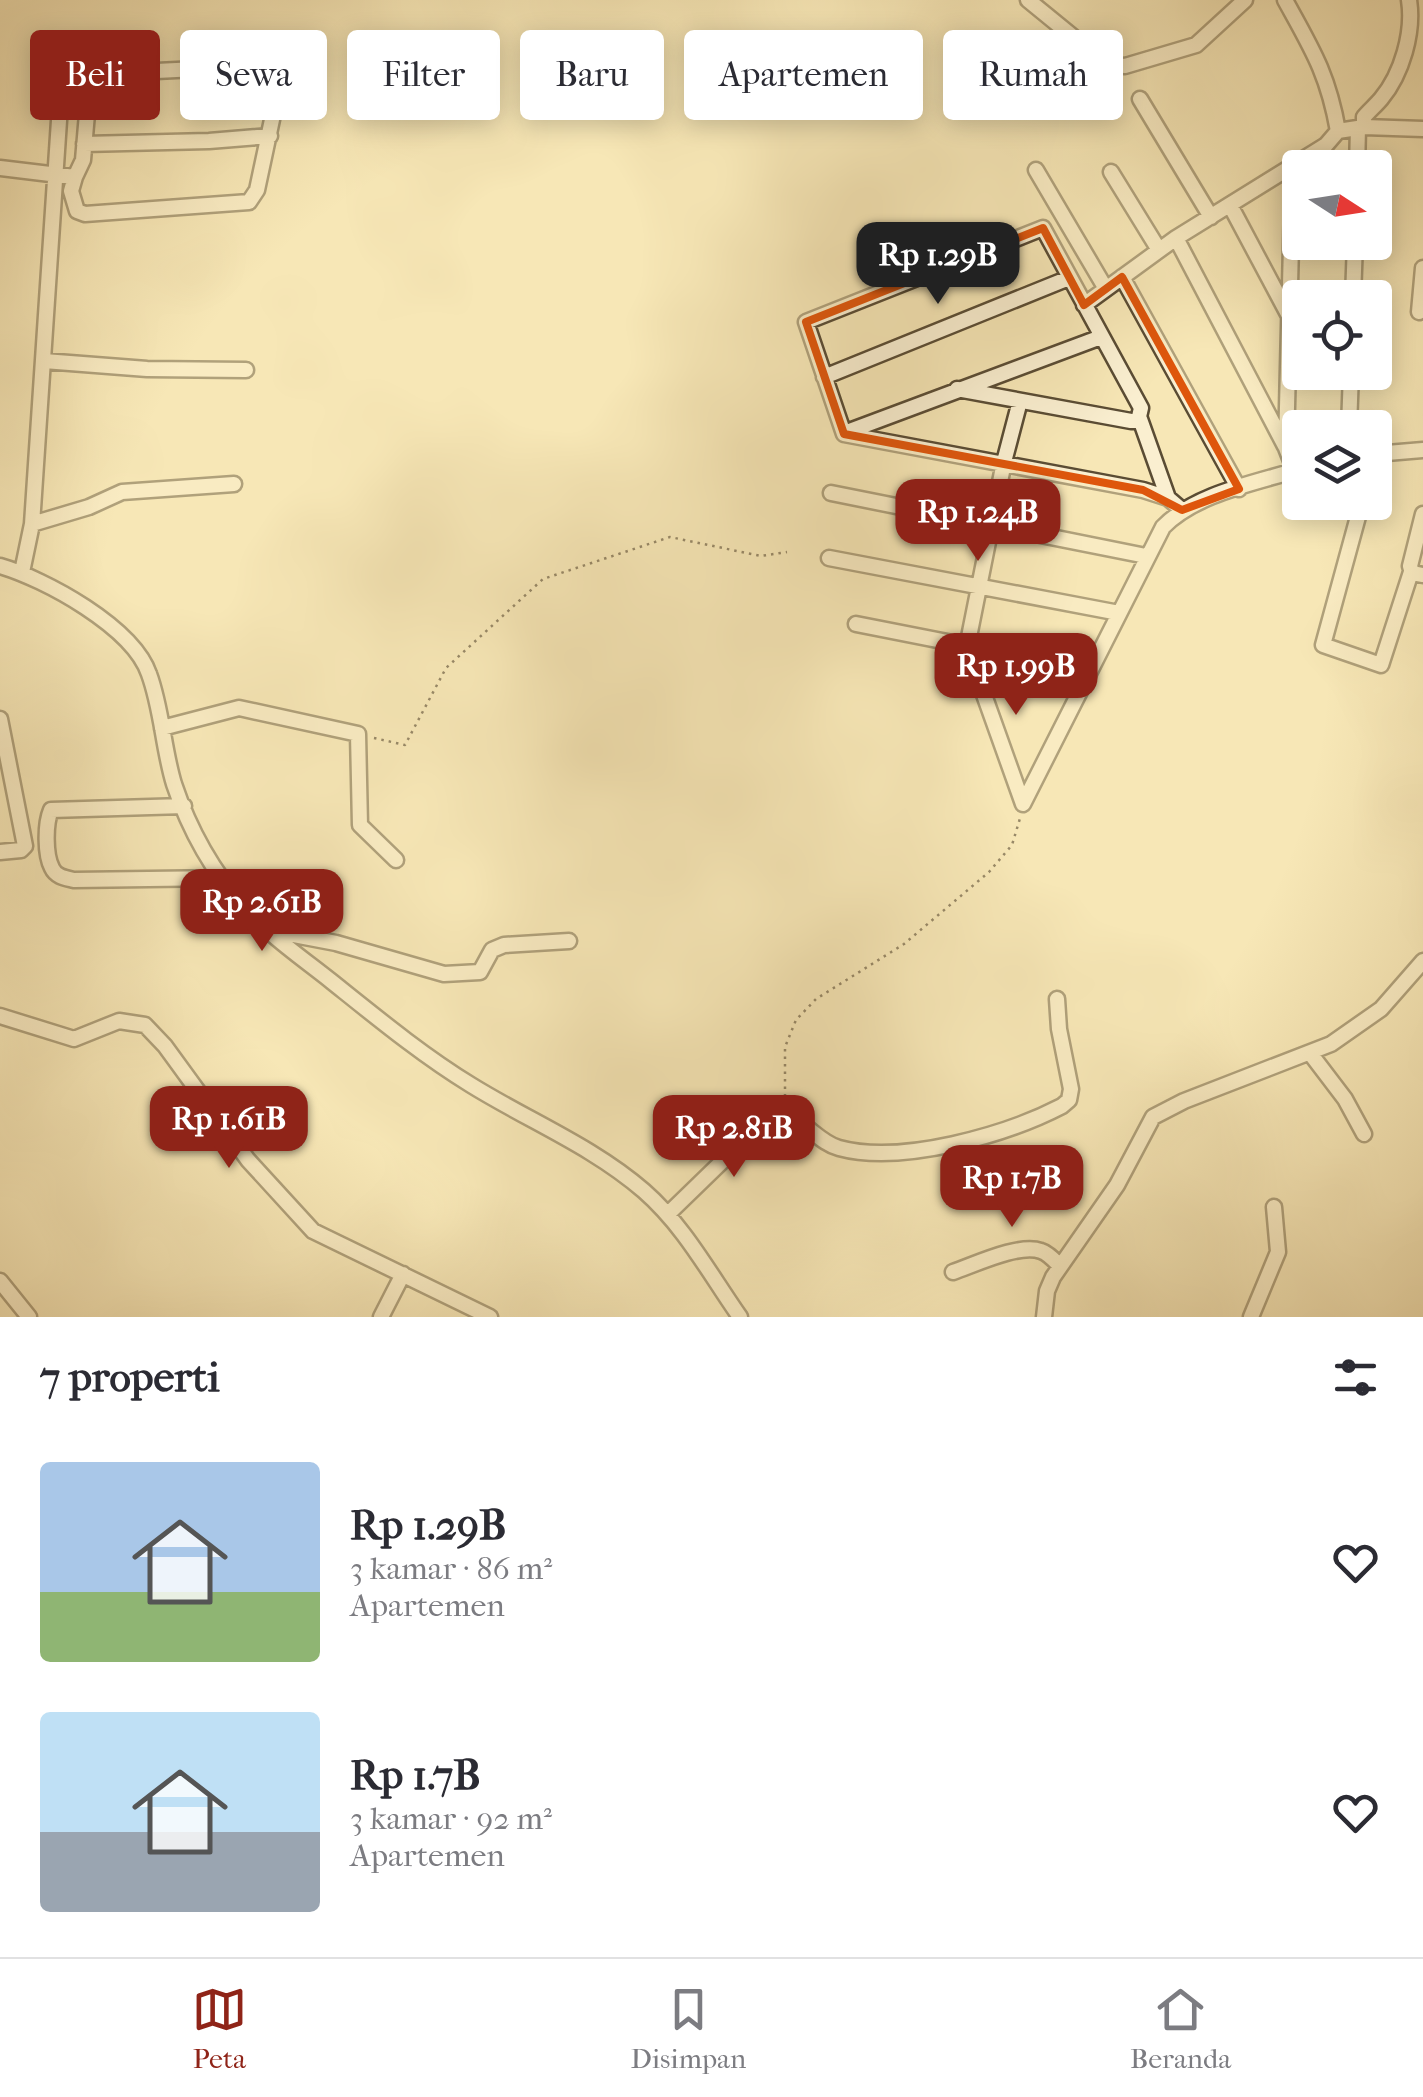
<!DOCTYPE html>
<html lang="id">
<head>
<meta charset="utf-8">
<style>
  body { margin:0; font-family:"IM FELL French Canon",serif; background:#f2f2f3; color:#2b2b33; height:100vh; display:flex; flex-direction:column; font-size:38px; white-space:nowrap }
  * { box-sizing:border-box; margin:0 }
  p { font-size:32px; color:#7c7c81 }
  .icon { flex:none; width:55px; height:55px; fill:none; stroke:currentColor; stroke-width:2; stroke-linecap:round; stroke-linejoin:round }
  .map { position:relative; height:1317px; overflow:hidden }
  .side { display:flex; flex-direction:column; background:#fff; flex:1 }
  .side>* { flex:none }
  .top-card { position:absolute; left:30px; top:30px; width:1365px; height:90px; display:flex; gap:20px }
  .needle { width:65px; rotate:102deg }
  .tools { position:absolute; left:1282px; top:150px; display:grid; gap:20px }
  .tools a { display:grid; place-items:center; width:110px; height:110px; border-radius:10px; background:#fff; box-shadow:0 5px 25px #0003; font-size:50px }
  .price { position:absolute; translate:-50% -85px; padding:0 22px; border-radius:20px; background:#8f2418; color:#fff; font-size:32px; line-height:65px; filter:drop-shadow(0 2px 5px #0008) }
  .price::after { content:''; position:absolute; left:50%; top:60px; width:30px; height:22px; margin-left:-15px; background:inherit; clip-path:polygon(0 0,100% 0,50% 100%) }
  .price.current { background:#222; color:#fff }
  ul { padding:0; list-style:none }
  li { display:flex; align-items:center; gap:30px; height:250px; padding:0 40px }
  li span { display:grid; place-items:center; flex:none; width:280px; height:200px; border-radius:10px; color:#555 }
  li>.icon { margin-inline-start:auto }
  span .icon { width:120px; height:120px; fill:#fffc; stroke-width:1 }
  li b { font-size:42px }
  h2 { display:flex; justify-content:space-between; align-items:center; height:120px; padding:0 40px; font-size:42px }
  .tag { padding:0 35px; border-radius:10px; background:#fff; box-shadow:0 5px 25px #0003; font-size:35px; line-height:90px }
  .tag.current { background:#8f2418; color:#fff }
  .tab-bar { display:flex; justify-content:space-around; align-items:center; height:140px; border-top:2px solid #e1e1e2; background:#fff; font-size:28px; color:#7c7c81 }
  .tab-bar a { display:grid; justify-items:center; gap:5px }
  .tab-bar .current { color:#8f2418 }
  .map>svg:first-child { display:block }
  .lines { fill:none; stroke-linecap:round; stroke-linejoin:round }
  .minor-casing { stroke:#5a4c34; stroke-width:19 }
  .path { stroke:#251809; stroke-width:2.5; stroke-dasharray:2.5 5; stroke-linecap:butt }
  .minor { stroke:#faefd0; stroke-width:14 }
  .marked { fill:none; stroke:#de560c; stroke-width:8; stroke-linejoin:round }
</style>
</head>
<body>
<div class="map">
<svg width="1423" height="1317" viewBox="0 0 1423 1317">
  <rect width="100%" height="100%" fill="#f7e7b6"/>
  <filter id="stains"><feTurbulence type="fractalNoise" baseFrequency=".002" numOctaves="4"/><feColorMatrix values="0 0 0 0 .2 0 0 0 0 .09 0 0 0 0 .02 0 0 0 .5 -.17"/></filter>
  <radialGradient id="worn" r=".72"><stop offset=".6" stop-color="#630" stop-opacity="0"/><stop offset="1" stop-color="#630" stop-opacity=".3"/></radialGradient>
  <g class="lines">
    <!-- minor casing -->
    <g class="minor-casing">
      <path id="minor" d="M1028,0L1099,58L1111,65L1125,66L1196,45L1245,0
        M1285,0C1312,49 1328,74 1338,131
        M1140,99L1211,217
        M1364,127V117C1369,111 1375,106 1381,99C1402,74 1414,32 1409,0
        M84,144L209,141L270,136
        M1293,163L1286,448L1295,471
        M0,168L75,177L83,160L90,79L97,74L277,65L283,68L257,190L249,202L85,214L77,211L71,191L75,177
        M1357,168L1358,128
        M1036,170L1106,289
        M1111,172L1159,250
        M1230,205L1288,314
        M1176,238L1285,446
        M1122,277L1239,489
        M1353,298L1355,242
        M1084,305L1176,238L1326,145L1338,131L1364,127L1423,129
        M1419,312L1423,268
        M44,361L147,369L246,370
        M824,377L1069,278
        M1020,401L1004,462L967,647L1023,804
        M1140,419L1168,498
        M1349,428L1351,372
        M844,433L1101,337
        M844,434L806,322L1043,228L1141,408L1138,421H1131L957,389
        M844,434L1143,490L1168,498L1182,510
        M1375,454L1423,450
        M831,493L1146,556
        M1362,502L1323,645L1381,665L1411,572
        M1423,514L1410,566L1412,573L1423,575
        M32,524L89,507L122,492L234,484
        M829,558L1119,613
        M0,566C45,579 133,627 149,674C162,709 163,748 174,784C189,829 214,873 245,908C270,936 302,958 331,981C376,1017 422,1055 471,1085C529,1121 592,1146 644,1191C685,1227 709,1273 740,1317
        M22,572L32,524L63,61
        M856,624L1090,670
        M0,719L25,846L21,850L0,852
        M162,728L239,708L358,734L360,825L396,860
        M1023,804L1163,527C1196,493 1256,483 1300,469
        M184,806L51,810C45,824 45,855 52,868C56,877 66,878 74,880L223,878
        M273,931L336,943L444,974L480,972L492,950L504,945L569,941
        M0,1016L74,1039L119,1021L145,1025L165,1046L248,1160L313,1231L490,1317
        M1310,1053L1345,1099L1364,1134
        M668,1214L736,1148L780,1118C803,1115 816,1142 839,1148C901,1165 1006,1135 1062,1106L1069,1100L1071,1089L1059,1029L1057,999
        M953,1272C974,1265 1019,1243 1041,1251C1048,1253 1054,1260 1060,1266
        M0,1281L29,1317
        M381,1317L403,1274
        M1044,1317L1047,1291L1053,1277L1117,1185L1153,1117L1184,1101L1331,1044L1381,1009L1423,961
        M1251,1317L1278,1252L1274,1207"/>
    </g>
    <!-- path -->
    <path class="path" d="M374,738L405,745L446,668L543,579L670,537L761,556L787,552
      M785,1104V1047L796,1020L816,999L904,944L989,872L1012,845L1021,815"/>
    <!-- minor -->
    <use href="#minor" class="minor"/>
  </g>
  <!-- marked area -->
  <path d="M0 0H1423V1317H0ZM1043,228L1084,305L1122,277L1239,489L1182,510L1143,490L844,434L806,322Z" fill="#f7e7b6" fill-opacity=".55" fill-rule="evenodd"/>
  <path class="marked" d="M1043,228L1084,305L1122,277L1239,489L1182,510L1143,490L844,434L806,322Z"/>
  <rect width="100%" height="100%" filter="url(#stains)"/>
  <rect width="100%" height="100%" fill="url(#worn)"/>
</svg>
<div class="tools">
<a><svg class="needle" viewBox="-14 -14 28 28"><path d="M0-13l5 13h-10z" fill="#e53935"/><path d="M0 13l5-13h-10z" fill="#7c7c81"/></svg></a>
<a><svg class="icon" aria-label="locate" viewBox="0 0 24 24"><circle cx="12" cy="12" r="6"/><path d="M12 2v4M12 18v4M2 12h4M18 12h4"/></svg></a>
<a><svg class="icon" aria-label="layers" viewBox="0 0 24 24"><path d="M12 4l9 5-9 5-9-5zM3 14l9 5 9-5"/></svg></a>
</div>
<b class="price current" style="left:938px;top:307px">Rp 1.29B</b>
<b class="price" style="left:978px;top:564px">Rp 1.24B</b>
<b class="price" style="left:1016px;top:718px">Rp 1.99B</b>
<b class="price" style="left:262px;top:954px">Rp 2.61B</b>
<b class="price" style="left:229px;top:1171px">Rp 1.61B</b>
<b class="price" style="left:734px;top:1180px">Rp 2.81B</b>
<b class="price" style="left:1012px;top:1230px">Rp 1.7B</b>
<div class="top-card">
<a class="tag current">Beli</a>
<a class="tag">Sewa</a>
<a class="tag">Filter</a>
<a class="tag">Baru</a>
<a class="tag">Apartemen</a>
<a class="tag">Rumah</a>
</div>
</div>
<section class="side">
<h2>7 properti<svg class="icon" aria-label="filters" viewBox="0 0 24 24"><path d="M4 7h16M4 17h16"/><circle cx="9" cy="7" r="2"/><circle cx="15" cy="17" r="2"/></svg></h2>
<ul>
<li><span style="background:linear-gradient(#a9c7e8 65%,#8fb573 0)"><svg class="icon" aria-label="home" viewBox="0 0 24 24"><path d="M3 11l9-7 9 7M6 9v11h12V9"/></svg></span><div><b>Rp 1.29B</b><p>3 kamar · 86 m²</p><p>Apartemen</p></div><svg class="icon" aria-label="heart" viewBox="0 0 24 24"><path d="M12 20l-8-8c-3-5 5-10 8-4 3-6 11-1 8 4z"/></svg></li>
<li><span style="background:linear-gradient(#bfe0f5 60%,#9aa5b1 0)"><svg class="icon" aria-label="home" viewBox="0 0 24 24"><path d="M3 11l9-7 9 7M6 9v11h12V9"/></svg></span><div><b>Rp 1.7B</b><p>3 kamar · 92 m²</p><p>Apartemen</p></div><svg class="icon" aria-label="heart" viewBox="0 0 24 24"><path d="M12 20l-8-8c-3-5 5-10 8-4 3-6 11-1 8 4z"/></svg></li>
</ul>
</section>
<nav class="tab-bar">
<a class="current"><svg class="icon" aria-label="map" viewBox="0 0 24 24"><path d="M3 6l6-2 6 2 6-2v14l-6 2-6-2-6 2zM9 4v14M15 6v14"/></svg>Peta</a>
<a><svg class="icon" aria-label="saved" viewBox="0 0 24 24"><path d="M7 4h10v16l-5-4-5 4z"/></svg>Disimpan</a>
<a><svg class="icon" aria-label="home" viewBox="0 0 24 24"><path d="M3 11l9-7 9 7M6 9v11h12V9"/></svg>Beranda</a>
</nav>
</body>
</html>
